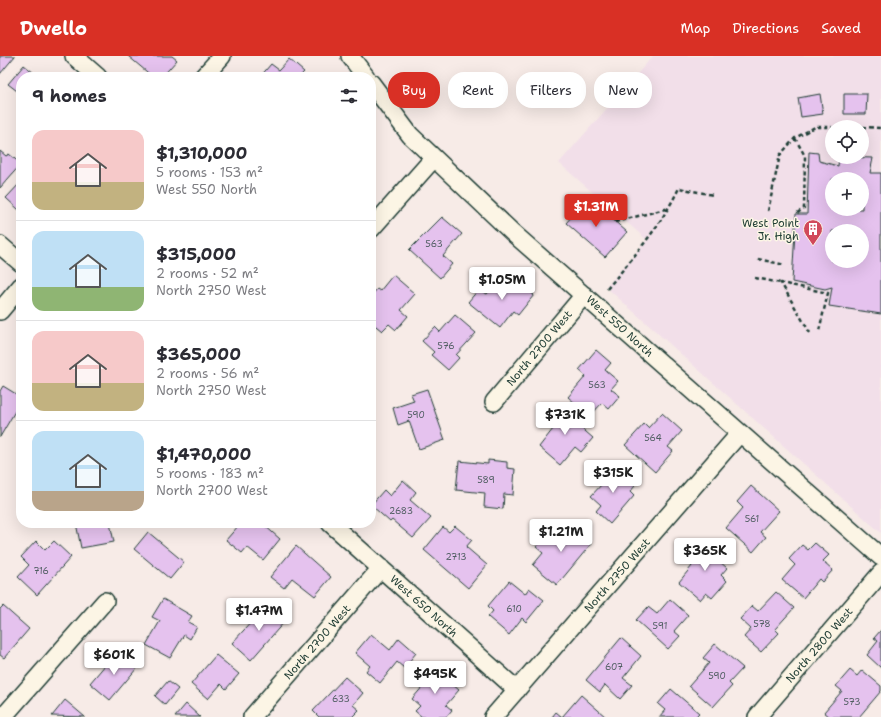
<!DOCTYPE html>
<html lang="en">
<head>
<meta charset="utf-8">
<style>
  body { margin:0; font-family:"Shantell Sans",sans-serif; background:#f2f2f3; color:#2b2b33; height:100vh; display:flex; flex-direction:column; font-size:15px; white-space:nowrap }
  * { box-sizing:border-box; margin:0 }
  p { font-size:13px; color:#7c7c81 }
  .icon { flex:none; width:22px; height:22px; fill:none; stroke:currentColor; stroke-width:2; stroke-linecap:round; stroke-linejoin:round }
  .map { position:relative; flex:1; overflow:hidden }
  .sheet { position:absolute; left:16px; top:16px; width:360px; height:456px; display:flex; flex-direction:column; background:#fff; border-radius:16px; box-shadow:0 4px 16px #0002 }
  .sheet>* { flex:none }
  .banner { position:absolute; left:388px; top:16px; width:380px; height:36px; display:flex; gap:8px }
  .tools { position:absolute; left:825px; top:64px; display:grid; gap:8px }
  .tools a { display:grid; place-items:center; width:44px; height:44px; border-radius:50%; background:#fff; box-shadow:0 4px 16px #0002; font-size:20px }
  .price { position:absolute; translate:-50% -34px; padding:0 9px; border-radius:4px; background:#fff; color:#222; font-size:13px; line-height:26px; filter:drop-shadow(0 1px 2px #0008) }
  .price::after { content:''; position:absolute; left:50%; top:24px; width:12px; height:9px; margin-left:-6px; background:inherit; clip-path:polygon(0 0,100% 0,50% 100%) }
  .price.selected { background:#d93025; color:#fff }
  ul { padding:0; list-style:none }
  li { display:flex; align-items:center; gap:12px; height:100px; padding:0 16px }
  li+li { border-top:1px solid #e1e1e2 }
  li span { display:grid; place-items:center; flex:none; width:112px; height:80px; border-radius:12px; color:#555 }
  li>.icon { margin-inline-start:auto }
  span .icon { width:48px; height:48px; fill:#fffc; stroke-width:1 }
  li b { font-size:17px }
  h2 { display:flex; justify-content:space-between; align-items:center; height:48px; padding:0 16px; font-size:17px }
  .chip { padding:0 14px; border-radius:16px; background:#fff; box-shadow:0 4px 16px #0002; font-size:14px; line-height:36px }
  .chip.selected { background:#d93025; color:#fff }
  header { display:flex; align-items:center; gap:24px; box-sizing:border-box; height:56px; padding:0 20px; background:#d93025; color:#fff }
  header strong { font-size:19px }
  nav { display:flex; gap:22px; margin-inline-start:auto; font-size:14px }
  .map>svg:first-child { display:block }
  .built { fill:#f2dfe9; fill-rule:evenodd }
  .building { fill:#e5c2ee; stroke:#1f3d34; fill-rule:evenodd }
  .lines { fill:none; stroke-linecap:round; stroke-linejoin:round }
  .minor-casing { stroke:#1f3d34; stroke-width:20 }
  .path { stroke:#1f3d34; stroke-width:2.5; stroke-dasharray:4 3; stroke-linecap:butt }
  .minor { stroke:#fcf5e5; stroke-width:17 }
  .labels { text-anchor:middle; stroke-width:3; stroke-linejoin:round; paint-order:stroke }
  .number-label { font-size:9px; fill:#505e62 }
  .poi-label { font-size:11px; fill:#1f3d34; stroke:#fcf5e5; text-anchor:end }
  .street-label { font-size:11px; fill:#1f3d34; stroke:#fcf5e5 }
</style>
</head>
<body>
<header>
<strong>Dwello</strong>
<nav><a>Map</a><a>Directions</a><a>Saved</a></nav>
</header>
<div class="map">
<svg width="881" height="661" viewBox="0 0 881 661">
  <rect width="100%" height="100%" fill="#f7ebe7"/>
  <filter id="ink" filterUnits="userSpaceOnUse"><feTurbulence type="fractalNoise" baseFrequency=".025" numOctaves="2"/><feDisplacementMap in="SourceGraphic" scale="8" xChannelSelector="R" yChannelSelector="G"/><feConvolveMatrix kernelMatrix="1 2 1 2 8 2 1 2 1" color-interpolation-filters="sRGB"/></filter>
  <g filter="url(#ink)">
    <!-- built -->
    <path class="built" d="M653,0H881V477L606,231L647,184L559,107ZM832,71H862V101H832ZM832,123H862V153H832ZM832,175H862V205H832Z"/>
    <!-- building -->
    <path class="building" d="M0,0H15L0,18Z
      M128,0H172L177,4L162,21L155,18L153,21Z
      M289,3L304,16L299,21H260L271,8L279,14Z
      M24,9L39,21H21V38L8,28Z
      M820,38L823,58L801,61L798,42Z
      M844,38H867L866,58H844Z
      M0,95L6,100L9,98L21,108L0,132Z
      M809,96L818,97L819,105L838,110L839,101L873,102L870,117H881V258L829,250L832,231L825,233L792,226L796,158H807ZM832,123H862V153H832ZM832,175H862V205H832Z
      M21,126V152L19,154L6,142Z
      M588,142L627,176L605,201L566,167Z
      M442,161L462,178L443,200L452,208L440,222L409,194Z
      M393,219L415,238L401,254L408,260L396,274L389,268L382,275L371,266V240L377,233L380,235Z
      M501,221L508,227L513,222L534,239L518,259L513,255L500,272L468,246L479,233L487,238Z
      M455,259L476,277L456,299L459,302L448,314L431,299L434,296L422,285L435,271L440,276Z
      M596,294L611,307L605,314L618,325L611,333L620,340L609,353L602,347L590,360L568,341L586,320L579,314Z
      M21,302V309L17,306Z
      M3,330L21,341V345L0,381V335Z
      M427,333L445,384L419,393L409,365L398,369L393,352L414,345L411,338Z
      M563,349L581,364L578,369L593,382L581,396L575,391L560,409L539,391L553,373L547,368Z
      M662,357L682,375L668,391L673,395L655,416L625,389L644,368L648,372Z
      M488,404L507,406V412L515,413L513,439L504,438L503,453L484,451L485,437L456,434L459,405L488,408Z
      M610,408L635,430L630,436L634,440L610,468L596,455L601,449L591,440L602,428L597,423Z
      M403,424L416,436L410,444L431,462L413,482L392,464L390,466L371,449L384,434L390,440Z
      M751,430L779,455L760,476L766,481L753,496L726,472L743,452L737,446Z
      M76,467H110L114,486L81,492Z
      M237,467H266L264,469L280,483L263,504L247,491L242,497L226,484L239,469Z
      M569,468L591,488L557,529L533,509L543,497L536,491L550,476L557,482Z
      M455,470L472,484L466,491L487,509L468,532L424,494L443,471L449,476Z
      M148,476L184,506L170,523L134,493Z
      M707,484L723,498L718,504L727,512L721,519L727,525L712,542L706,537L700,544L679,526L692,510L688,506Z
      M36,485L45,494L54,485L71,501L37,539L18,521L29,509L21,501Z
      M815,487L829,499L823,505L833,514L822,526L819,523L803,542L782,524L795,509L789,503L802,489L808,494Z
      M296,490L331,521L315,540L292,522L284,532L270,521Z
      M509,525L525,538L529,532L544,544L526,566L522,562L509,579L488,561L493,555L488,550Z
      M776,536L794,552L775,573L779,577L761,596L744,581L751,573L740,563L752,550L758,555Z
      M163,543L192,560L188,566L197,571L190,583L184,579L170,602L146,589L160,565L152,561Z
      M670,543L688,559L674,575L680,580L668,593L636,564L648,551L657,558Z
      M267,549L285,565L251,604L232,587Z
      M3,550L29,573L4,602L0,599V553Z
      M881,574V612L867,599L878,585L874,582Z
      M371,578L390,594L399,582L416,597L404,612L397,606L380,627L366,615L370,610L355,597Z
      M621,582L641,600L623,622L632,629L620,643L605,629L600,636L586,624Z
      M715,588L743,612L729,627L732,630L713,651L689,630L709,607L703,602Z
      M117,595L137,612L110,644L90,627Z
      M216,599L239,618L226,633L221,628L208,643L191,628Z
      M431,610L459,634L446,649L452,654L446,661H422L415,655L420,650L412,643L425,628L420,623Z
      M850,614L857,620L862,614L881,630V635L859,661H830L824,656L842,635L836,630Z
      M345,621L363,637L353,649L359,654L352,661H319L313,655Z
      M168,625L178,633L165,649L155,640Z
      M671,633L699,657L695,661H659L665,654L658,648Z
      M581,639L606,661H552L556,656L562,661Z
      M65,644L85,661L52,660Z
      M186,648L200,661H175Z"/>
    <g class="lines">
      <!-- minor casing -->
      <g class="minor-casing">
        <path id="minor" d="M74,0L98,21
          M350,0L366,21
          M203,21L222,0
          M371,27L410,79L513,177L881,501
          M371,173L433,103
          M0,189L21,207
          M0,255L21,230
          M494,346L584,239
          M330,467L517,634
          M3,661L105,545
          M252,661L381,512
          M493,661L740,377
          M757,661L881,517"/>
      </g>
      <!-- path -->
      <path class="path" d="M862,71L881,72
        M795,82L805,100L804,152L796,158
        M768,155L780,99L795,82L815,71H832
        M615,166L669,152
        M758,203L785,209
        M755,222L781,227
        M607,233C634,200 661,170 679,132L713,139
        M810,277L781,227L828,237L819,275"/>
      <!-- minor -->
      <use href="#minor" class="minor"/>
    </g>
  </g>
  <!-- icons -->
  <defs>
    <g id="building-pin" transform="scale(1)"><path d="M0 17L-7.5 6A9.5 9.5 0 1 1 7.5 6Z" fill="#d1495b" stroke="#fcf5e5"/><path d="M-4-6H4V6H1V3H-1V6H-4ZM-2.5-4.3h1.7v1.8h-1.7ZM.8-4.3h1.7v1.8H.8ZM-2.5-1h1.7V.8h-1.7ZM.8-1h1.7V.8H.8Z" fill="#fff"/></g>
  </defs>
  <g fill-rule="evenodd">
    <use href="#building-pin" x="813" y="173"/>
  </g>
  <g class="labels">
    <!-- number labels -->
    <g class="number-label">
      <text x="434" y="191">563</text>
      <text x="446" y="293">576</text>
      <text x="597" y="332">563</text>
      <text x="416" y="362">590</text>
      <text x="653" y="385">564</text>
      <text x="486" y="427">589</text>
      <text x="401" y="458">2683</text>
      <text x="752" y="466">561</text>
      <text x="456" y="504">2713</text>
      <text x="41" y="518">716</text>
      <text x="514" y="556">610</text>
      <text x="762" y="571">578</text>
      <text x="660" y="573">591</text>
      <text x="614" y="614">607</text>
      <text x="717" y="623">590</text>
      <text x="341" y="646">633</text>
      <text x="852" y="649">573</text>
    </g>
    <!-- poi labels -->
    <g class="poi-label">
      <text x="799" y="171">West Point<tspan x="799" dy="13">Jr. High</tspan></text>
    </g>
    <!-- street labels -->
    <g class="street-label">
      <text transform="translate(620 270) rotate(42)" y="4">West 550 North</text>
      <text transform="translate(539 292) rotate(-50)" y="4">North 2700 West</text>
      <text transform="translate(617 519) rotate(-49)" y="4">North 2750 West</text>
      <text transform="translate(424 550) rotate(42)" y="4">West 650 North</text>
      <text transform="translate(317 586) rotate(-49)" y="4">North 2700 West</text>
      <text transform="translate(819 589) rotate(-49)" y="4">North 2800 West</text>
    </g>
  </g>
</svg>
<div class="tools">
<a><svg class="icon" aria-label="locate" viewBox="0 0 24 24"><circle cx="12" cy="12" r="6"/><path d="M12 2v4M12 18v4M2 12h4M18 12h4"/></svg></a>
<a>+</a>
<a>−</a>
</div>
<b class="price selected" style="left:596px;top:172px">$1.31M</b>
<b class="price" style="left:502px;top:245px">$1.05M</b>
<b class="price" style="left:565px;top:380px">$731K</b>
<b class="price" style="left:613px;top:438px">$315K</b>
<b class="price" style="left:561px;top:497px">$1.21M</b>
<b class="price" style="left:705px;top:516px">$365K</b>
<b class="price" style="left:259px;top:576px">$1.47M</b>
<b class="price" style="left:114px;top:620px">$601K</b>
<b class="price" style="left:435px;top:639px">$495K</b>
<div class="banner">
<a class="chip selected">Buy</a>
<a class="chip">Rent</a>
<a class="chip">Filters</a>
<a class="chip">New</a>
</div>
<section class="sheet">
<h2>9 homes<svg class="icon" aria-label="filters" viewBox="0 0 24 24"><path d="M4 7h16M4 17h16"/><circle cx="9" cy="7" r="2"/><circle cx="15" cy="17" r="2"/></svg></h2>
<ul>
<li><span style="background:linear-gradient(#f6c9c9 65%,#c2b280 0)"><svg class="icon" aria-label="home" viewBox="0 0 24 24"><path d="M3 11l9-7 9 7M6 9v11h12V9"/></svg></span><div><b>$1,310,000</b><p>5 rooms · 153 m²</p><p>West 550 North</p></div></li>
<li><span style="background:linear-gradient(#bfe0f5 70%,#8fb573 0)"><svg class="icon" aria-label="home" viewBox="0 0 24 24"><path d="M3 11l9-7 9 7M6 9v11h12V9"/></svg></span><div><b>$315,000</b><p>2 rooms · 52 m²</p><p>North 2750 West</p></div></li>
<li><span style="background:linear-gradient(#f6c9c9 65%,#c2b280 0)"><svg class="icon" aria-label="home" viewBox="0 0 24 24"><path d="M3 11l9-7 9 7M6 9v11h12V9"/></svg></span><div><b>$365,000</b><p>2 rooms · 56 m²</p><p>North 2750 West</p></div></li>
<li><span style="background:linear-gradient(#bfe0f5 75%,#b9a48a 0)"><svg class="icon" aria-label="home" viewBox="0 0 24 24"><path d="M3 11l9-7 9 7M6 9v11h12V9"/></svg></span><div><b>$1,470,000</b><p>5 rooms · 183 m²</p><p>North 2700 West</p></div></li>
</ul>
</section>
</div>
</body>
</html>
